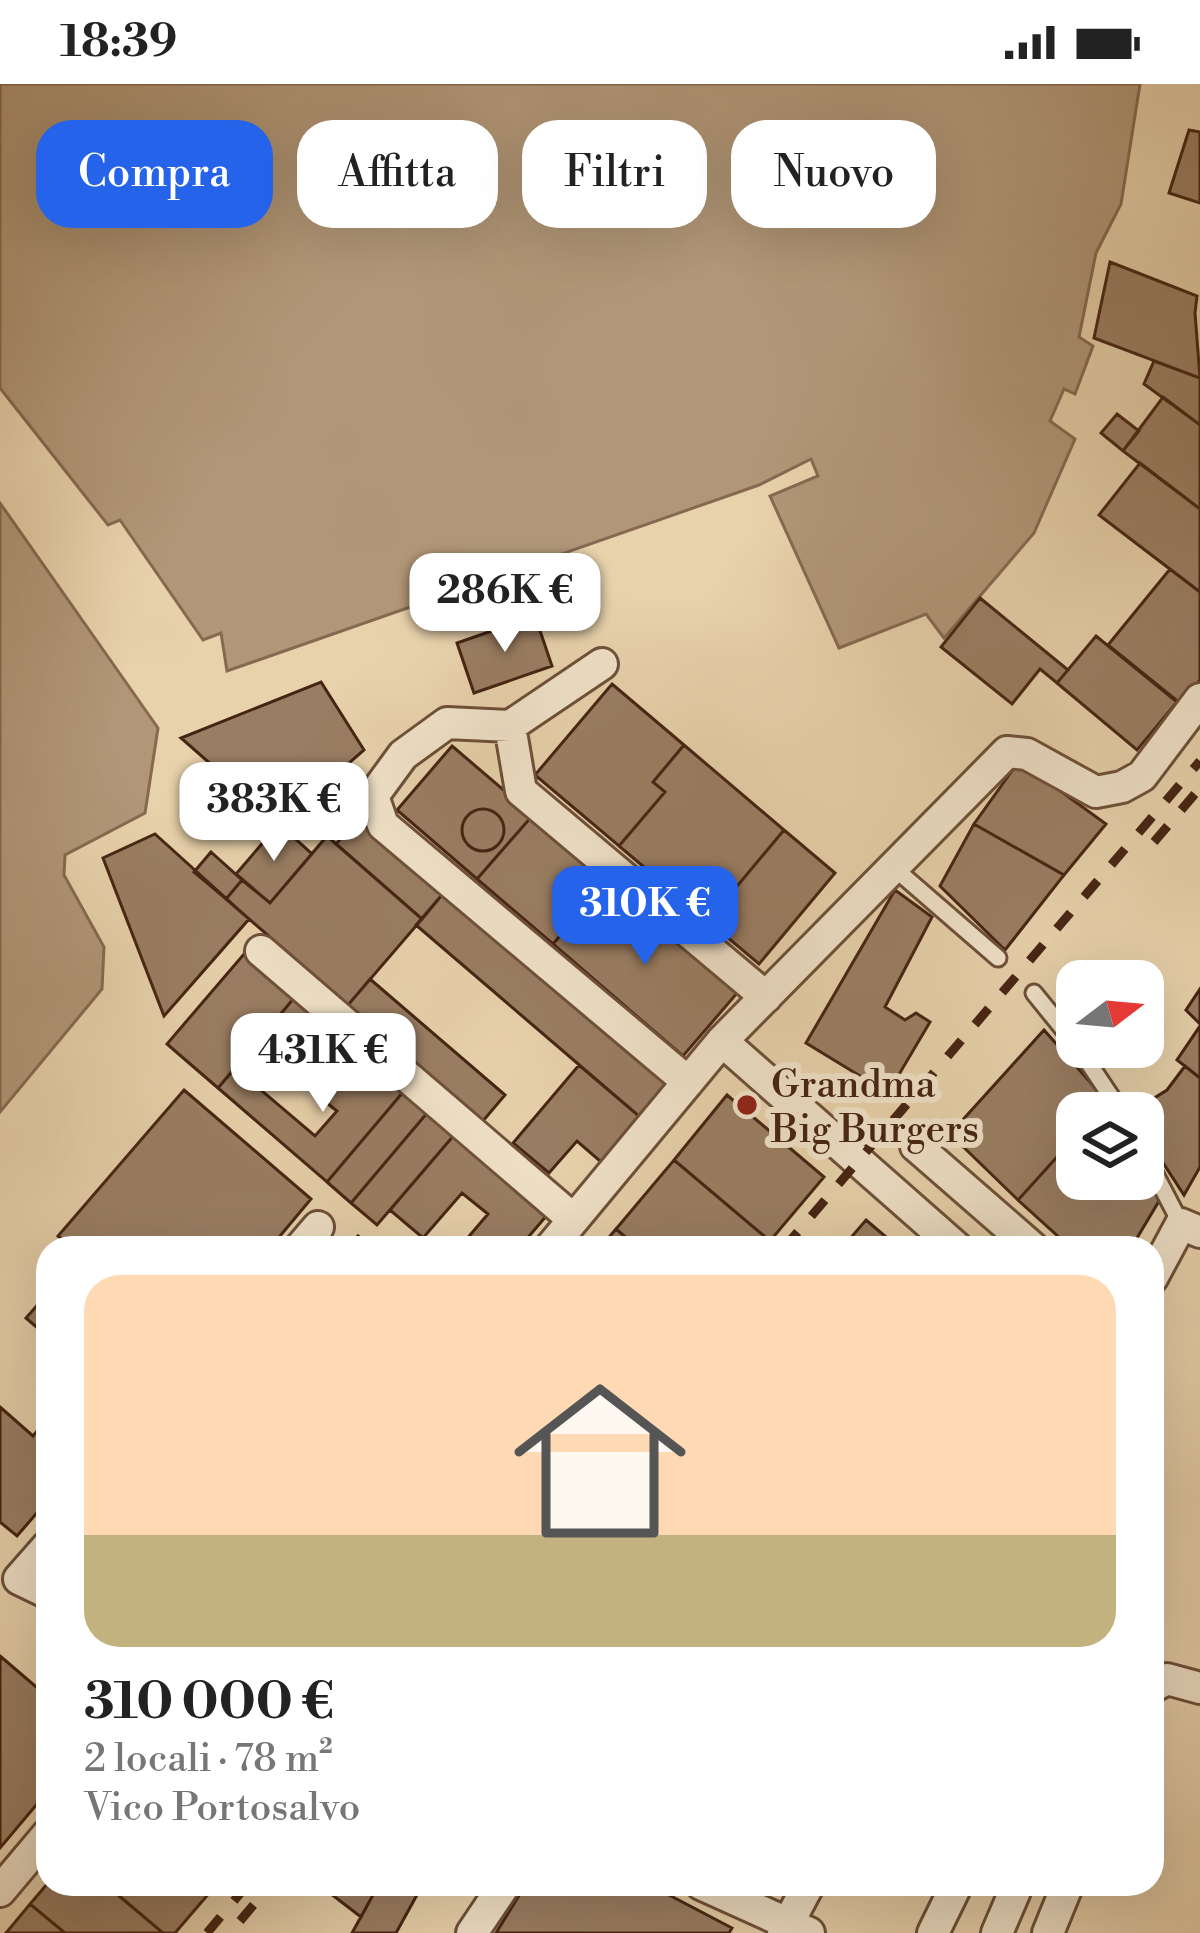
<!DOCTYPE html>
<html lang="it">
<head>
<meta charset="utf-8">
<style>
  body { margin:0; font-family:"Libre Bodoni",serif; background:#f2f2f2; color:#222; height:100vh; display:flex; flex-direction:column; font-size:45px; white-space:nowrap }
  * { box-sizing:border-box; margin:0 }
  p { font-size:39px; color:#767676 }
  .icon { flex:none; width:66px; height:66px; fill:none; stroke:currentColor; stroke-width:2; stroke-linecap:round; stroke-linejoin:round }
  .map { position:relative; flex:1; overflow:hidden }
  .drawer { position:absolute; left:36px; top:1152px; width:1128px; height:660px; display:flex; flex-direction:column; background:#fff; border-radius:36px; box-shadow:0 12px 48px #0002 }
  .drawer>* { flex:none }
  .hud { position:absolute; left:36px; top:36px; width:1128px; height:108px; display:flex; gap:24px }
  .needle { width:78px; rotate:74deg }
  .tools { position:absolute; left:1056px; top:876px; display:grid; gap:24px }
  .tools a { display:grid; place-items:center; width:108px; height:108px; border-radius:24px; background:#fff; box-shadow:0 12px 48px #0002; font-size:60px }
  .price { position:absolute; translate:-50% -102px; padding:0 27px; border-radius:24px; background:#fff; color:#222; font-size:39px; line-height:78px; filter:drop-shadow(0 3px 6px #0008) }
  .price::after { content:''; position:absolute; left:50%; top:72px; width:36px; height:27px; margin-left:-18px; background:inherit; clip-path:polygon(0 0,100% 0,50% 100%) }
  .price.on { background:#2563eb; color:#fff }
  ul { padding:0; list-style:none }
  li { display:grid; align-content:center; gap:24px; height:636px; padding:0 48px }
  li span { display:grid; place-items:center; height:372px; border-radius:36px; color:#555 }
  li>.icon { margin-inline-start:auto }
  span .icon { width:216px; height:216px; fill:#fffc; stroke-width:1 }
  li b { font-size:51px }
  .tag { padding:0 42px; border-radius:36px; background:#fff; box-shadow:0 12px 48px #0002; font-size:42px; line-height:108px }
  .tag.on { background:#2563eb; color:#fff }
  .status { display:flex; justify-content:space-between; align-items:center; height:84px; padding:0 60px; background:#fff; direction:ltr }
  .status svg { height:33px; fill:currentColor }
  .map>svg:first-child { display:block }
  .water { fill:#b19778; stroke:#866950; stroke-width:3 }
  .building { fill:#9a7e63; stroke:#452413; stroke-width:3 }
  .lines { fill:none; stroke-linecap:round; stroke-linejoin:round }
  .service-casing { stroke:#6e5039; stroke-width:21 }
  .minor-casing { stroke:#6e5039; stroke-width:36 }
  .service { stroke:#f0e2c9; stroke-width:15 }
  .minor { stroke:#f0e2c9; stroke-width:30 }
  .rail { stroke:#452413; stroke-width:9; stroke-dasharray:21 21; stroke-linecap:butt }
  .poi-dot { fill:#8f2418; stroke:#f0e2c9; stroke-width:4.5 }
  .labels { text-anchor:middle; stroke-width:12; stroke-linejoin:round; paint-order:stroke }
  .poi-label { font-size:39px; fill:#452413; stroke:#f0e2c9; text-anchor:start }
</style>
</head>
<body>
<div class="status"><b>18:39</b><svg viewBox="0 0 49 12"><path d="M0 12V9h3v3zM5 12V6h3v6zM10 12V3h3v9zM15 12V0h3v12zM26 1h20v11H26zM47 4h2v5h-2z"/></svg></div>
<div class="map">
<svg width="1200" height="1849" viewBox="0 0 1200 1849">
  <rect width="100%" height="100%" fill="#e8d2ac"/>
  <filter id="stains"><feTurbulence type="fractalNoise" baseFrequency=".00167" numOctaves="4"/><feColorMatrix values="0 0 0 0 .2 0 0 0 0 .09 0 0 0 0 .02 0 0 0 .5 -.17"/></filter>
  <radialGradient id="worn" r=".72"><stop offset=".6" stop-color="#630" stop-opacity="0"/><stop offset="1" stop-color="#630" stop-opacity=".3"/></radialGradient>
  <!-- water -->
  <path class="water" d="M0,0H1140L1121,120L1096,169L1079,253L1093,262L1075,310L1064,305L1050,337L1075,355L1034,449L944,554L926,530L839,564L770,412L818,392L811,375L759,401L227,587L221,549L203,556L120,436L108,441L0,304Z
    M0,419L158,644L145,729L65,771L64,791L104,863L102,905L0,1028Z"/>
  <!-- building -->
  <path class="building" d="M1189,46L1200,48V119L1169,109Z
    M1110,178L1197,212L1195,229L1200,294L1094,254Z
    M1154,277L1200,294V341L1144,300Z
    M1163,313L1200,341V425L1123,367Z
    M1117,330L1139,347L1123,367L1101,349Z
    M1140,379L1200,425V508L1099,431Z
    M1170,485L1200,508V596L1181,620L1108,561Z
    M980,514L1068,586L1057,599L1040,585L1012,620L941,563Z
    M535,532L552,582L474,609L457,559Z
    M1096,552L1177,618L1137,666L1057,599Z
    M321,598L364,666L279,740L181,654Z
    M612,600L684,661L653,698L665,708L619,762L535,691Z
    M684,661L784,746L708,837L619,762L665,708L653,698Z
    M452,662L533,731L477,795L397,726Z
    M1019,677L1106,740L1064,791L974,740Z
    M462 746a21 21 0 1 1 42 0a21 21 0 1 1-42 0Z
    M361,731L447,805L422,835L336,760Z
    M533,731L608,796L553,860L477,795Z
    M279,740L312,770L270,819L236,790Z
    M974,740L1064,791L1005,866L940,802Z
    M784,746L835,789L759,880L708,837Z
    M155,750L249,835L164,932L103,774Z
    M327,752L422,835L348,921L226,815L242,796L270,819Z
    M211,768L242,796L226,815L194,788Z
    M608,796L738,908L683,972L553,860Z
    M447,805L670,997L640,1033L416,841Z
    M895,806L932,833L885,923L905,936L916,929L930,938L888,1009L806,959Z
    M244,870L295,913L218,1004L167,960Z
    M370,895L505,1011L483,1037L348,921Z
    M1200,905V940L1186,926Z
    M295,913L362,971L323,1016L257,958Z
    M1200,942V994L1177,976Z
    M1044,946L1106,1016L1097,1029H1077V1051L1018,1116L950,1050Z
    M362,971L404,1007L327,1098L218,1004L235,984L315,1052L337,1027L323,1016Z
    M579,981L640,1033L601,1078L577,1057L549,1089L513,1059Z
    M1185,982L1200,994V1083L1184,1111L1143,1048V1029H1130L1167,1006Z
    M184,1006L311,1115L270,1164H72L58,1152Z
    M404,1007L428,1028L351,1119L327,1098Z
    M727,1011L824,1093L770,1157L674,1076Z
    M428,1028L455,1050L377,1141L351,1119Z
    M455,1050L548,1130L519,1164H459L488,1130L462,1109L423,1154L390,1126Z
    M1077,1051V1095H1143V1083L1162,1112L1131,1164H1071L1018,1116Z
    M674,1076L770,1157L764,1164H638L616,1145Z
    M866,1136L899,1164H842Z
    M616,1145L638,1164H600Z
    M358,1152L372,1164H348Z
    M48,1209V1253L26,1234Z
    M0,1323L33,1352L48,1334V1416L17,1452L0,1438Z
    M0,1572L48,1613V1707L0,1764Z
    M48,1799L105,1800L163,1849H65L30,1820Z
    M105,1800H217L175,1849H163Z
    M318,1800H379L361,1833Z
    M379,1800H423L396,1849H352Z
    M526,1800H648L732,1844L729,1849H496Z
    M30,1820L65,1849H6Z"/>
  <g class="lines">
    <!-- service casing -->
    <g class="service-casing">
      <path id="service" d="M893,783L998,874
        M1034,909L1077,962
        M1078,963L1122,1029
        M1143,1067L1181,1140"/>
    </g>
    <!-- minor casing -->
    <g class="minor-casing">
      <path id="minor" d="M602,580L510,642L447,639L403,671L373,712L383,741L688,998
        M510,642L521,707L766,913
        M261,867L573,1135
        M722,957L957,1164
        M916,1062L1033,1164
        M300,1164L318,1143
        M550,1164L722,957L1007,668L1027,670L1096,708L1122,703L1142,692L1200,615
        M1152,1194L1181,1140L1200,1148
        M48,1462L19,1495L48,1509
        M1152,1603L1167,1595L1200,1604
        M701,1800L809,1849
        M0,1807L48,1750
        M472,1849L505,1800
        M783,1849L809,1800
        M933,1849L957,1800
        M997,1849L1018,1800
        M1048,1849L1068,1800"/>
    </g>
    <!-- service -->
    <use href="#service" class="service"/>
    <!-- minor -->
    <use href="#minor" class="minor"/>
    <!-- rail -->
    <path class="rail" d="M1154,758L1200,704
      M784,1164L1200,677
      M240,1837L271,1800
      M207,1849L248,1800"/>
  </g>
  <!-- markers -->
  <circle class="poi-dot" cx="747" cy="1021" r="12"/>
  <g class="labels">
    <!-- poi labels -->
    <g class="poi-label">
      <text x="771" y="1013">Grandma<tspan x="771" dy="45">Big Burgers</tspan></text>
    </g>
  </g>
  <rect width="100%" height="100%" filter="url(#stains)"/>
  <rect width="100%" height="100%" fill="url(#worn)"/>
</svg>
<div class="tools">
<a><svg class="needle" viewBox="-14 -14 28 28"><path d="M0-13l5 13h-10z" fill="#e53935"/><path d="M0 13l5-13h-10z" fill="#767676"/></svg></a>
<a><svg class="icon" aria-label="layers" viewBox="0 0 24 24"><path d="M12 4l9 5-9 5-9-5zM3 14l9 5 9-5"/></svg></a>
</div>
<b class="price" style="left:505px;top:571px">286K €</b>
<b class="price" style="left:274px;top:780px">383K €</b>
<b class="price on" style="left:645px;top:884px">310K €</b>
<b class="price" style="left:323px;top:1031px">431K €</b>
<div class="hud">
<a class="tag on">Compra</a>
<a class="tag">Affitta</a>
<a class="tag">Filtri</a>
<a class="tag">Nuovo</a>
</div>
<section class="drawer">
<ul>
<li><span style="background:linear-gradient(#ffd9b3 70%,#c2b280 0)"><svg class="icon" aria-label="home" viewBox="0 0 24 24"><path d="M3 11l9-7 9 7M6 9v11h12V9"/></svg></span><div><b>310 000 €</b><p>2 locali · 78 m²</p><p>Vico Portosalvo</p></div></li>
</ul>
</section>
</div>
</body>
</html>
